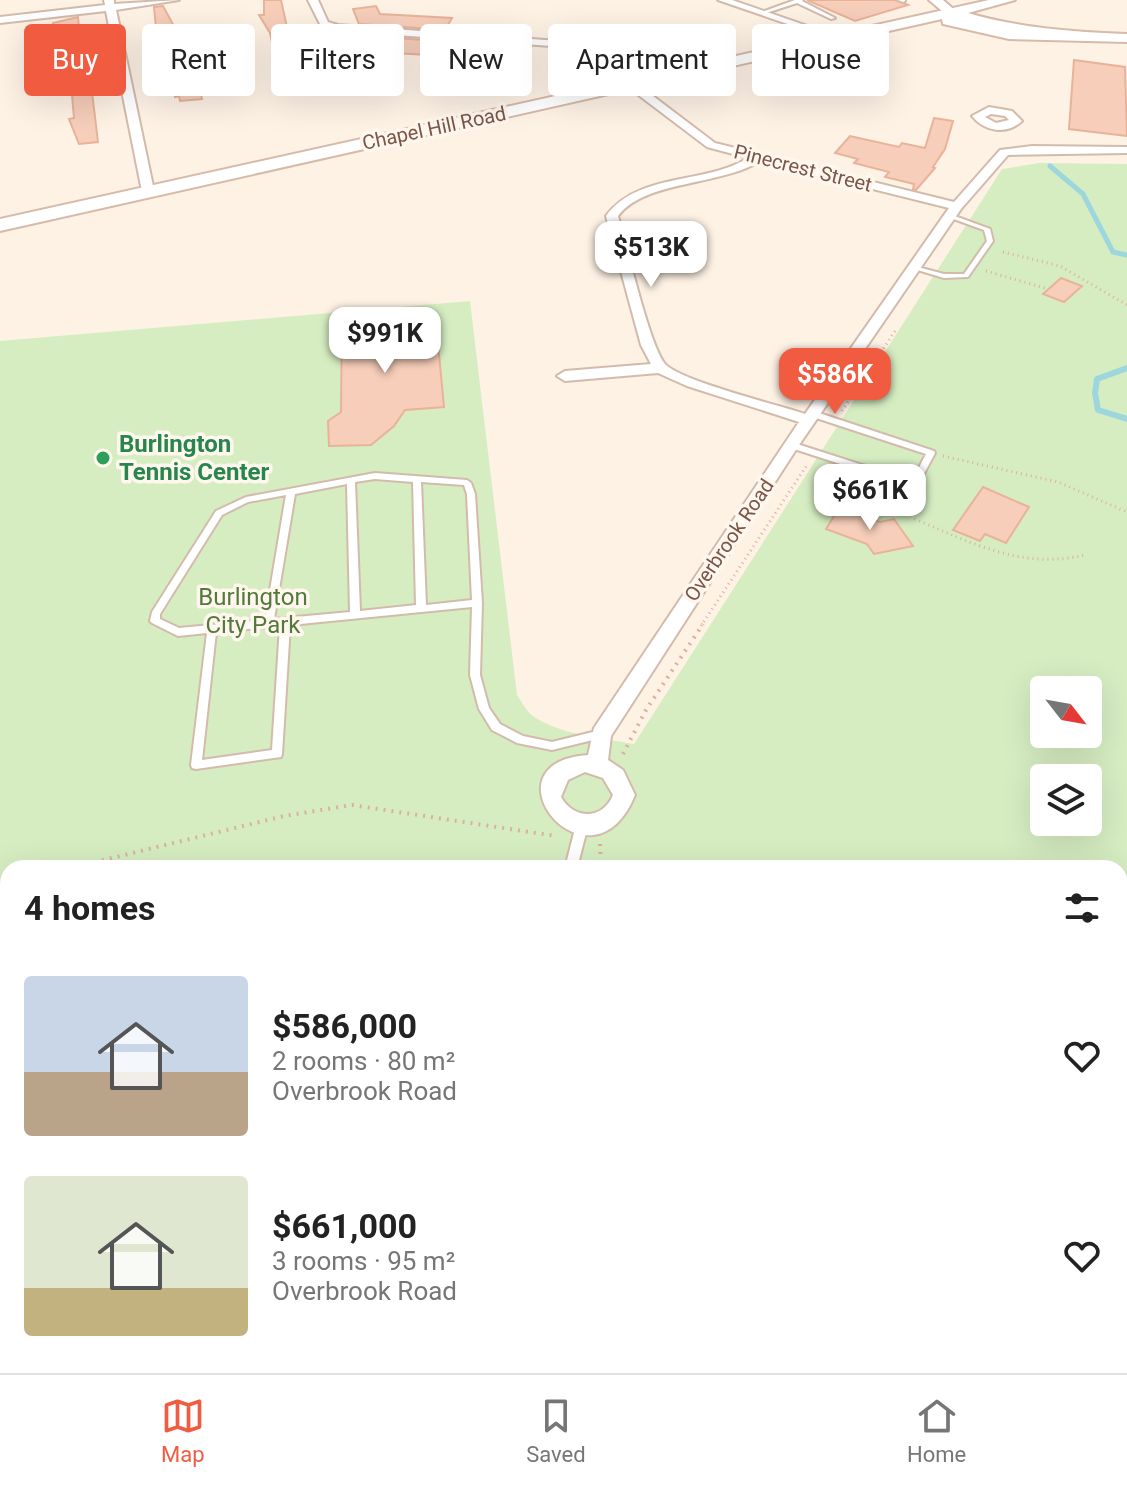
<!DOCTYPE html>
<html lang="en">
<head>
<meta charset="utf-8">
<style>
  body { margin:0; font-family:Roboto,sans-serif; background:#f6f6f6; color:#222; height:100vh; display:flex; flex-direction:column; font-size:30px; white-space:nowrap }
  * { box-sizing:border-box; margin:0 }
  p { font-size:26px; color:#767676 }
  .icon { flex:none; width:44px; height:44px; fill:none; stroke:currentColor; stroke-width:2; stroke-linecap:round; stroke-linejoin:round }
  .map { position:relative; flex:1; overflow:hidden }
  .details { position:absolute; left:0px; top:860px; width:1128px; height:514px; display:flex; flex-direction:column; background:#fff; border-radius:24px 24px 0 0; box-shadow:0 8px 32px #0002 }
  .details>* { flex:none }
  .top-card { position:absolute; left:24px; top:24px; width:1080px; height:72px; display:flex; gap:16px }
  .needle { width:52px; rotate:121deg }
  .fabs { position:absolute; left:1030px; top:676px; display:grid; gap:16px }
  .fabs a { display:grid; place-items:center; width:72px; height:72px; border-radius:8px; background:#fff; box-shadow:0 8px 32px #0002; font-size:40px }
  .price { position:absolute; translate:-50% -68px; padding:0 18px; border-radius:16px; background:#fff; color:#222; font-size:26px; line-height:52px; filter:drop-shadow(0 2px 4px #0008) }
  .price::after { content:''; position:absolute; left:50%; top:48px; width:24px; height:18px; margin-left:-12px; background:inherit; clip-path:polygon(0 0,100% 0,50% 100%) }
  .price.current { background:#f15c41; color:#fff }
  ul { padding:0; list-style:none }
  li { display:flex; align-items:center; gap:24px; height:200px; padding:0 24px }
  li span { display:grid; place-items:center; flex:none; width:224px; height:160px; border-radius:8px; color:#555 }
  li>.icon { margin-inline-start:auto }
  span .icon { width:96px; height:96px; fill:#fffc; stroke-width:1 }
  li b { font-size:34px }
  h2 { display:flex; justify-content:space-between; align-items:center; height:96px; padding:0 24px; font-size:34px }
  .chip { padding:0 28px; border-radius:8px; background:#fff; box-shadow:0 8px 32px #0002; font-size:28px; line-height:72px }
  .chip.current { background:#f15c41; color:#fff }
  .tabs { display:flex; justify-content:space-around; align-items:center; height:112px; border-top:2px solid #e0e0e0; background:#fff; font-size:22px; color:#767676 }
  .tabs a { display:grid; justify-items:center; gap:4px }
  .tabs .current { color:#f15c41 }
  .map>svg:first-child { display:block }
  .green { fill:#d6edc2; fill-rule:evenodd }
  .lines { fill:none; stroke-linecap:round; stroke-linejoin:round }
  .stream-far2 { stroke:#9dd6dc; stroke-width:5 }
  .stream-far1 { stroke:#9dd6dc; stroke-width:6 }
  .stream { stroke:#9dd6dc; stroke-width:10 }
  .building { fill:#f6ceba; stroke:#e9b299; stroke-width:2 }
  .service-casing { stroke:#d3bbac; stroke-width:4 }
  .minor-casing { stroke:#d3bbac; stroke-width:4 }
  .tertiary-casing { stroke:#d3bbac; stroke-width:4 }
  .secondary-casing { stroke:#d6baaa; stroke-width:4 }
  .path-far2 { stroke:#dbb19d; stroke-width:3; stroke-dasharray:1 4; stroke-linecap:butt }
  .path-far1 { stroke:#dbb19d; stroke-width:4; stroke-dasharray:2 6; stroke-linecap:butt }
  .path { stroke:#dbb19d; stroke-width:5; stroke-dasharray:3 8; stroke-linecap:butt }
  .service { fill:#fff; fill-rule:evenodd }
  .minor { fill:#fff; fill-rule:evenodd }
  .tertiary { fill:#fff; fill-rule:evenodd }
  .secondary { fill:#fff; fill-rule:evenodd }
  .leisure-dot { fill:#2e9e5b; stroke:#fff7ed; stroke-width:3 }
  .labels { text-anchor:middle; stroke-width:7; stroke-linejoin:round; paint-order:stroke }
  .far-street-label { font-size:20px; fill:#795648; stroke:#fff7ed }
  .leisure-label { font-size:24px; font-weight:bold; fill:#27864d; stroke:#fff7ed; text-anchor:start }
  .park-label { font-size:24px; fill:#527a3c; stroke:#fff7ed }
</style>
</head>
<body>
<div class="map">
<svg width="1127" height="1373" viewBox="0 0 1127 1373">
  <rect width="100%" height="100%" fill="#fef2e5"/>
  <!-- green -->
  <path class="green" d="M1039,163L1127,164V1373H0V341L470,301L517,695C522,702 526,711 533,716C561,735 601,738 634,744L1002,169ZM1044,690H1088V734H1044ZM1044,778H1088V822H1044ZM8,868H1120V1366H8Z"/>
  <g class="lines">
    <!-- stream-far2 -->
    <path class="stream-far2" d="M1050,166L1083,194L1113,252L1127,255"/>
    <!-- stream-far1 -->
    <path class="stream-far1" d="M1127,368L1097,379L1095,393L1098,410L1127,419"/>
    <!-- stream -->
    <path class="stream" d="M0,1045L8,1041
      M1120,1085L1127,1084"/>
  </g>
  <!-- building -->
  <path class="building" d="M264,0H281L288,32L296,43L290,44L295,70L279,46L273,47L270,33L259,15H264Z
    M807,0H895L908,5L855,21Z
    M163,6L194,63L201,62L206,89L200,90L202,99L180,101L179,96L175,97L173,82L158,50L154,7Z
    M376,6L380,14L452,18L445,30L359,24L353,9Z
    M78,17L84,81L63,83L62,64H56V43L51,44L53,23Z
    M365,36L438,41L429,55L372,52H369L370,49Z
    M1074,60L1125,67L1127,136L1069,129Z
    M92,92L98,142L79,144L69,119L74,118L72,95Z
    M934,118L953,121L945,149L933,167L935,168L916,190L913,189L914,184L885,177L889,172L854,163L858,159L835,153L850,136L899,147L902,143L925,148Z
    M1061,278L1082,286L1064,302L1043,294Z
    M435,312L444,407L405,410L394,426L371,445L329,446L328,421L341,412L342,317Z
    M983,487L1029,507L1006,543L985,534L980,541L953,530Z
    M839,508L880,522L894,519L913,546L874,554L867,544L826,529Z"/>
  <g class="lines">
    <!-- service casing -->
    <g class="service-casing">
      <path id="service" d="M795,0H803L802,1L835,18L831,19L797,3L763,14L759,13Z
        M898,0H905V1L903,2Z
        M948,215H952L990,229L993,241L968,277L944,278L911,268L914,266L944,274H964L987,241L984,230L948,217Z
        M810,412H816L934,451L935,453L918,485L914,488L788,447V443H794L912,481L926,454L810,416Z
        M375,473L467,480L471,483L475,494L482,603L480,675L489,708L500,724L523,736L552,742L601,730L605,731L606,734L605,737L552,750L517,743L492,730L479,709L470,675L472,607L290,625L282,754L281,757L196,769L192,768L191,765L207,633L178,636L152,623L150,621L152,612L216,511L246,497ZM375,479L413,482L416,605L360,611L355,482ZM421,482L464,485L467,494L472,600L426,605ZM347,484L350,612L274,619L295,494ZM286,495L265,620L179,628L160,619V614L222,515L248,502ZM280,626L272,750L202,760L216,632Z
        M582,820L586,822L588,825L577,868H565L576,825L578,822Z
        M854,1366H882L885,1368L888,1373H860L857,1371Z"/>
    </g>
    <!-- minor casing -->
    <g class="minor-casing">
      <path id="minor" d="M104,0H114V4L179,0L116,10L154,191L148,195L142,191L106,11L0,23V17L105,5Z
        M308,0H318L328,22L338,25L572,42L624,74L715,143L954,202L1000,150L1032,146L1127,147V153L1008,155L961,209L799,445L611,736L608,760L623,770L635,795C591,902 477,763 588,755L594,728L799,422L687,386L658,373L565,381L557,376L565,371L651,364L641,345L606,216C638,172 705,185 748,158L707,147L616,78L566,47L337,31L321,26ZM760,161L949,208L805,414C778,405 681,381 665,364C649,345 627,246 618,216C645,180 721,186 760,161ZM585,772L603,778L613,795C603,820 574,820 561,797L568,780Z
        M718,0H732L842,38L834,40Z
        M989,107L1012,111L1022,121C1007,135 985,132 972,116ZM991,114L1005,116L1009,120L996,123L985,117Z
        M615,1366H645L647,1373H617Z"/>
    </g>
    <!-- tertiary casing -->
    <g class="tertiary-casing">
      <path id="tertiary" d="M929,0H943L958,13L948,16Z"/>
    </g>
    <!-- secondary casing -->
    <g class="secondary-casing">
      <path id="secondary" d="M989,0H1015L968,13C1019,28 1074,32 1127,34V42L1009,39L943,24L942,19L0,231V219Z"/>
    </g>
    <!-- path-far2 -->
    <path class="path-far2" d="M1003,252L1060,266L1127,305
      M986,271L1048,289
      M842,411L897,328
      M943,456L1058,482L1127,512
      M911,496L908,509L915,519C971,543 1023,570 1085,555
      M859,515L874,487
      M701,626L807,465"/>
    <!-- path-far1 -->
    <path class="path-far1" d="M623,754L646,710L703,624
      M600,844L601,868
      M71,868L284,816L352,805L556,836
      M0,885L8,883"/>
    <!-- path -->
    <path class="path" d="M1120,997L1127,994
      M503,1366L504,1373
      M687,1366L689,1373"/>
    <!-- service -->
    <use href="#service" class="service"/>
    <!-- minor -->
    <use href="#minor" class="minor"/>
    <!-- tertiary -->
    <use href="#tertiary" class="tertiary"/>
    <!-- secondary -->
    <use href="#secondary" class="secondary"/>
  </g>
  <!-- markers -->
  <circle class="leisure-dot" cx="103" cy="458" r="8"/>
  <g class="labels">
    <!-- far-street labels -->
    <g class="far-street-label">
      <text transform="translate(434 128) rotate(-12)" y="7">Chapel Hill Road</text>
      <text transform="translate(803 168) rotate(14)" y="7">Pinecrest Street</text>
      <text transform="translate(729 540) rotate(-56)" y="7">Overbrook Road</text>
    </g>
    <!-- leisure labels -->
    <g class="leisure-label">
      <text x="119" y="452">Burlington<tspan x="119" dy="28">Tennis Center</tspan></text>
    </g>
    <!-- park labels -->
    <g class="park-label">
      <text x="253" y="605">Burlington<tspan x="253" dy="28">City Park</tspan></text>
    </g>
  </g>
</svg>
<div class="fabs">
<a><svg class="needle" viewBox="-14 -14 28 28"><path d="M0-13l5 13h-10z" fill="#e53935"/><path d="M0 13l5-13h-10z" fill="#767676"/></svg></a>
<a><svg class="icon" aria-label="layers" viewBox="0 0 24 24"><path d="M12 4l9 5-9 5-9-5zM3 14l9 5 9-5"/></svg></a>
</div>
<b class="price" style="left:651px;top:289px">$513K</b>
<b class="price" style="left:385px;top:375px">$991K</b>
<b class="price current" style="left:835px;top:416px">$586K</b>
<b class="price" style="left:870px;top:532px">$661K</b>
<div class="top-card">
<a class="chip current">Buy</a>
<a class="chip">Rent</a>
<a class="chip">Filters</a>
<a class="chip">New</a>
<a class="chip">Apartment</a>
<a class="chip">House</a>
</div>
<section class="details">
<h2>4 homes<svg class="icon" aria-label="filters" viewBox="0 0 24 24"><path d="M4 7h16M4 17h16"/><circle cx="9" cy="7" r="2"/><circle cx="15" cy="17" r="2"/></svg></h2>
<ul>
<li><span style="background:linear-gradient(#c9d6e8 60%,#b9a48a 0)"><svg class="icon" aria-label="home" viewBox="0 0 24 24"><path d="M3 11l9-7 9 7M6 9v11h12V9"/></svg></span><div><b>$586,000</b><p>2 rooms · 80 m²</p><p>Overbrook Road</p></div><svg class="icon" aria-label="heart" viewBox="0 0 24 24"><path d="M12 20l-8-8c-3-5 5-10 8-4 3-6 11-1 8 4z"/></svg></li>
<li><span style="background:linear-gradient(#dfe7d0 70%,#c2b280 0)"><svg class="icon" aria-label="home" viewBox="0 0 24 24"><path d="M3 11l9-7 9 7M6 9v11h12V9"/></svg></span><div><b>$661,000</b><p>3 rooms · 95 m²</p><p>Overbrook Road</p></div><svg class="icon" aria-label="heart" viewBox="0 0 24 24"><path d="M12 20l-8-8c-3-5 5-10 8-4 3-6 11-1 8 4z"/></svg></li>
</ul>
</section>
</div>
<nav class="tabs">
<a class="current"><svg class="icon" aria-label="map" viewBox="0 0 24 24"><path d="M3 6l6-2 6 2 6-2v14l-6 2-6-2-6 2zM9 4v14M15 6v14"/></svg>Map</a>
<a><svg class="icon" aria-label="saved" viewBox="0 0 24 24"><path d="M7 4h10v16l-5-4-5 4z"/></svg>Saved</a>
<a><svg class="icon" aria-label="home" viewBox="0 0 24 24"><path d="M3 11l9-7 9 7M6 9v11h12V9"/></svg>Home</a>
</nav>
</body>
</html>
